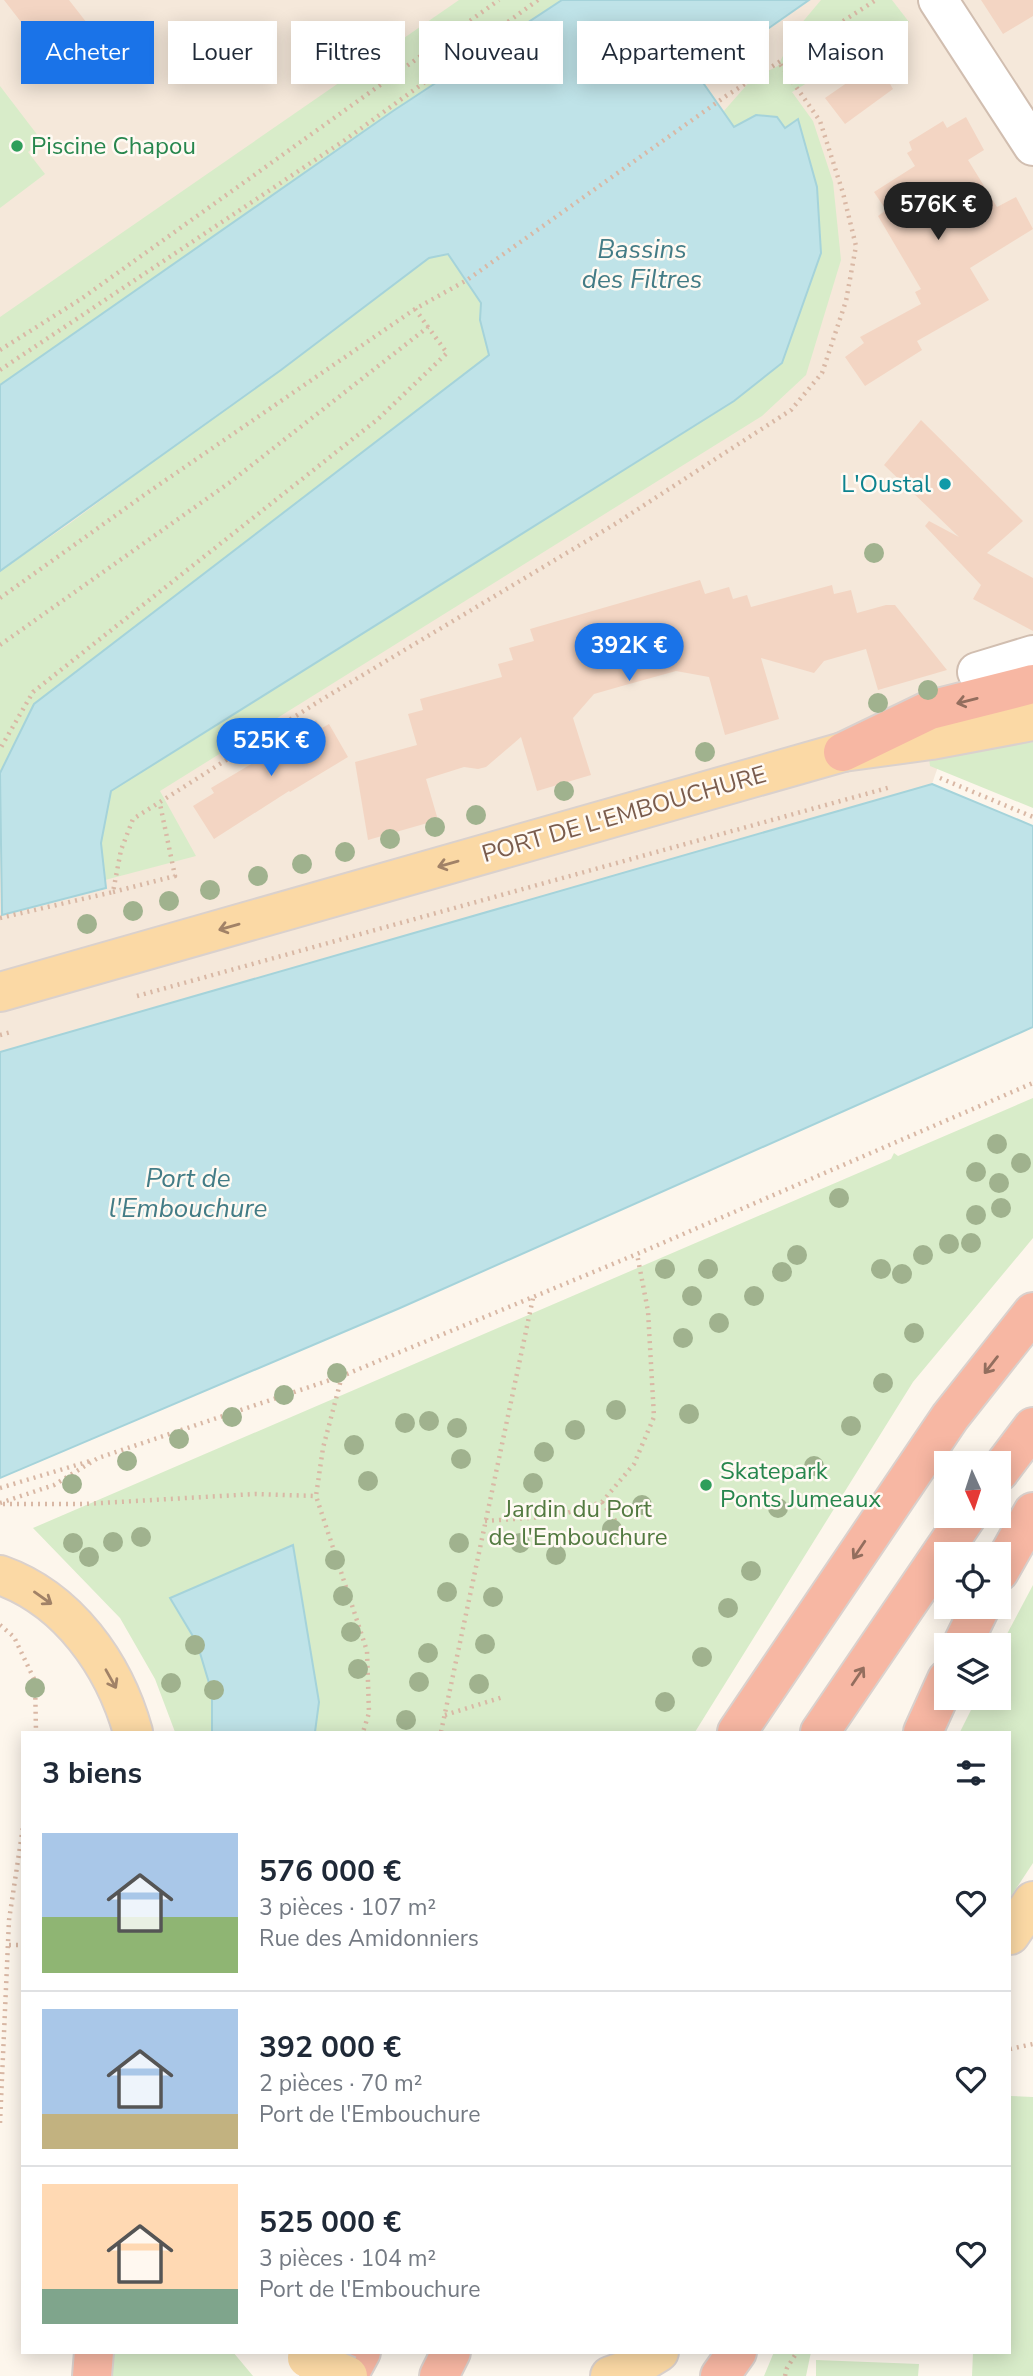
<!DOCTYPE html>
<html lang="fr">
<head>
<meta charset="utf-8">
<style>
  body { margin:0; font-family:"Nunito Sans",sans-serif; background:#f6f6f7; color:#1f2937; height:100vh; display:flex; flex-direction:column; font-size:26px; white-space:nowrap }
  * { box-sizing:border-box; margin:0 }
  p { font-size:23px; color:#747a83 }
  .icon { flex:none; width:38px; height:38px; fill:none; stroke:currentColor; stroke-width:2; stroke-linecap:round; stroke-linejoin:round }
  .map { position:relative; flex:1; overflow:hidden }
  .details { position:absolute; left:21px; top:1731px; width:990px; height:623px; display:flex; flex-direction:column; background:#fff; border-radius:0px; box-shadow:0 4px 18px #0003 }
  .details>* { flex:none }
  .hud { position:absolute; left:21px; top:21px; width:992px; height:63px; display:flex; gap:14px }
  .needle { width:46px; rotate:177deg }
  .fabs { position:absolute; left:934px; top:1451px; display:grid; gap:14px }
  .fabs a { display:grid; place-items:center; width:77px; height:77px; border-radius:0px; background:#fff; box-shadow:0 4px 18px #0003; font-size:35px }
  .price { position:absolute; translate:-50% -60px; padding:0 16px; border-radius:24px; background:#1a73e8; color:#fff; font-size:23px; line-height:46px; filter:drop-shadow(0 2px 4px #0008) }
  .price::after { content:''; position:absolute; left:50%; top:42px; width:21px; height:16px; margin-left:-10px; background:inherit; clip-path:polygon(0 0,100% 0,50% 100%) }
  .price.current { background:#222; color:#fff }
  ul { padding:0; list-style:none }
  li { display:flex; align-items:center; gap:21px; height:175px; padding:0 21px }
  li+li { border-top:2px solid #e0e1e3 }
  li span { display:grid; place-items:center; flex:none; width:196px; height:140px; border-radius:0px; color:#555 }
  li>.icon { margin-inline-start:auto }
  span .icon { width:84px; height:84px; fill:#fffc; stroke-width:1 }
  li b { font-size:30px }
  h2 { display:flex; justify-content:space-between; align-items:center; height:84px; padding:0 21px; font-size:30px }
  .tag { padding:0 24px; border-radius:0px; background:#fff; box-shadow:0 4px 18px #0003; font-size:24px; line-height:63px }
  .tag.current { background:#1a73e8; color:#fff }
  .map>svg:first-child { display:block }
  .residential { fill:#f5e8da }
  .green { fill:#d8ecc9 }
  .water { fill:#bfe3e8; stroke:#a5d3da; stroke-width:2 }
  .building { fill:#f3d5c3 }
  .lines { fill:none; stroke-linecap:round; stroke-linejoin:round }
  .minor-casing { stroke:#d1beb0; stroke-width:42 }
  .major-casing { stroke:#dad1cd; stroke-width:42 }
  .highway-casing { stroke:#dad1cd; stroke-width:42 }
  .path { stroke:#d9b8a5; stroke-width:4.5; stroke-dasharray:2 5; stroke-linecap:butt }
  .minor { stroke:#fff; stroke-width:38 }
  .major { stroke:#fbd9a5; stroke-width:38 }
  .highway { stroke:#f7b7a3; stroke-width:38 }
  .major-bridge-casing { stroke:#dad1cd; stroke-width:42; stroke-linecap:butt }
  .major-bridge { stroke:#fbd9a5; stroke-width:38 }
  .tree { fill:#a0b28e }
  .oneway { stroke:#936e5e }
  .oneway2 { stroke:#a18267 }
  .leisure-dot { fill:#2e9e5b; stroke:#fffaf3; stroke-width:2.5 }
  .culture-dot { fill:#0f9aa8; stroke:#fffaf3; stroke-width:2.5 }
  .labels { text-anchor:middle; stroke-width:5; stroke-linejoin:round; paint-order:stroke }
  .leisure-label { font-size:24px; fill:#27864d; stroke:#fffaf3; text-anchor:start }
  .culture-label { font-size:24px; fill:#0d838f; stroke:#fffaf3; text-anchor:end }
  .street-label { font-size:24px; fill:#7a5c4d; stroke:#fffaf3 }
  .park-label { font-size:24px; fill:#537a41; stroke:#fffaf3 }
  .water-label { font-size:26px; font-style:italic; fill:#437c86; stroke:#fffaf3 }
</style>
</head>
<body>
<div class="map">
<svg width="1033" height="2376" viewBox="0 0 1033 2376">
  <rect width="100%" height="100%" fill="#fdf6ec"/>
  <!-- residential -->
  <path class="residential" d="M0,0H1033V668L966,685L932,784L0,1052Z"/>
  <!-- green -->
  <path class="green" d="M459,0H562L393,111L0,385V317Z
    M821,0H892L909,22L792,92L813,121L833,182L841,260L806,375L762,416L160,791L196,856L105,880L101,843L111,791L734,401L782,363L798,119L785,128L734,127L723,112L752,79L778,66L795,31Z
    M0,86L42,141L28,152L45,174L0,208Z
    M448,253L481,303L480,320L489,355L34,704L0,773V571L69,524L429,258Z
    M1033,742V808L930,766L929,758L969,750Z
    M1033,1098V1238L913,1382L695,1732H175L155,1679L120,1618L33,1528L891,1159L894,1153L898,1156Z
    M1033,1585V1863L1010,1898V1732H960L977,1698H999V1649Z
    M1010,2096L1033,2097V2376H972L973,2352H1010Z
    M104,2352H233L253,2376H102Z
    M774,2352H811L806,2376H764Z
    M816,2360L919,2364L918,2376H816Z"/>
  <!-- water -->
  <path class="water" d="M562,0H809L699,77L734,127L756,115L777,117L785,128L798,119L817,187L821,253L782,363L734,401L111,791L101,843L106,888L2,915L0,773L34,704L489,355L480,320L481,303L448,254L429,258L281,370L0,571V385L393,111Z
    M932,784L1033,826V1027L400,1308L0,1478V1052Z
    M293,1545L319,1702L315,1732H212V1693L197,1643L170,1598Z"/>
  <!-- building -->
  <path class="building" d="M4,0H69L101,41L67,66H55Z
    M981,0H1033V16L1003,34Z
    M877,62L893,89L845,124L825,98Z
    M966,117L984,150L968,160L997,207L1016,197L1033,229L970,268L989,300L917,341L922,350L865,386L845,357L864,343L860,337L921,304L915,292L921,289L878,216L886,210L874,192L915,166L907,153L912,150L909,142L943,121L947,128Z
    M921,420L1023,521L987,553L1033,578V631L973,599L981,585L925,526L929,521L959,537L884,465Z
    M700,580L705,594L729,587L733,599L747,595L751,607L832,585L834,594L851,590L857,613L886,605H895L947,670L878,690L866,649L824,661L814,673L761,658L779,719L725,735L709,677L676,671L622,686L594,694L573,718L591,775L537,791L521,737L486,767L478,769L464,767L426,779L438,820L368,840L355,762L417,745L408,714L423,710L420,699L502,677L498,664L513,660L509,648L534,641L530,629Z
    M316,720L322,728L329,724L348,757L290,792L289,791L214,839L193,806L214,793L211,788L263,757Z"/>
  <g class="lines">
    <!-- minor casing -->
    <g class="minor-casing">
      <path id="minor" d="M938,0L1033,146
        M977,672L1033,655"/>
    </g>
    <!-- major casing -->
    <g class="major-casing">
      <path id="major" d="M0,992L843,752L931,740L1033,721
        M0,1575C68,1599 114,1664 133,1732
        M1010,1935L1033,1901
        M610,2376L633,2368L659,2352"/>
    </g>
    <!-- highway casing -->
    <g class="highway-casing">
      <path id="highway" d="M843,752L930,710L1033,684
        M999,1472L1033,1427
        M999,1572L1033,1512
        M962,1645L981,1606
        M737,1732L950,1417L1033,1312
        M820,1732L967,1516
        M923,1732L947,1679
        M92,2376L94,2352
        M348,2376L361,2352
        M439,2376L451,2352
        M720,2376L737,2352"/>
    </g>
    <!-- path -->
    <path class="path" d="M415,309L428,327
      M0,350L81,299L499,0
      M0,370L345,140L538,0
      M0,598L147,493L415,309L467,280L726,96L876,0
      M0,645L229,483L428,327L447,353L378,419L33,692L0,749
      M940,778L1033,817
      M113,892L175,876L160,804
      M0,918L113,892L121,850L133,819L321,700L615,524L791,410L822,373L846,301L856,246L843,193L820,121L778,61
      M137,996L891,787
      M0,1035L11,1032
      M342,1376L323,1448L316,1496L367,1651L369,1713L363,1732
      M0,1488L90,1461
      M602,1502L634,1547
      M0,1503L54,1485L98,1458L342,1376L637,1254L1033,1083
      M3,1504H84L255,1494L316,1496
      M485,1521L557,1516L602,1502L634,1464L654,1417L648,1311L637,1254
      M0,1625L14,1637L35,1681L36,1732
      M445,1715L503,1697
      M441,1732L533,1298
      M9,1945H23
      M1010,2049L1033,2044
      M0,2123L9,1920L23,1827
      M785,2376L787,2368L797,2352"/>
    <!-- minor -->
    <use href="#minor" class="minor"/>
    <!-- major -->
    <use href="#major" class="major"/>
    <!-- highway -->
    <use href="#highway" class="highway"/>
    <!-- major-bridge casing -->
    <g class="major-bridge-casing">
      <path id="major-bridge" d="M307,2358L348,2376"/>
    </g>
    <!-- major-bridge -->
    <use href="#major-bridge" class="major-bridge"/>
  </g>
  <!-- trees -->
  <g class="tree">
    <circle cx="874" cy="553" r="10"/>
    <circle cx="928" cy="690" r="10"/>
    <circle cx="878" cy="703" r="10"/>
    <circle cx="705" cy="752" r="10"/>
    <circle cx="564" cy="791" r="10"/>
    <circle cx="476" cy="815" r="10"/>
    <circle cx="435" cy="827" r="10"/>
    <circle cx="390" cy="839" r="10"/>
    <circle cx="345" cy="852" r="10"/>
    <circle cx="302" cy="864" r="10"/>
    <circle cx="258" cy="876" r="10"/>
    <circle cx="210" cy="890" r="10"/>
    <circle cx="169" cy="901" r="10"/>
    <circle cx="133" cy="911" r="10"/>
    <circle cx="87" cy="924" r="10"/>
    <circle cx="997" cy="1144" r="10"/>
    <circle cx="1021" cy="1163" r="10"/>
    <circle cx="976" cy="1172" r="10"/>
    <circle cx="999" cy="1183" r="10"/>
    <circle cx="839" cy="1198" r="10"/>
    <circle cx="1001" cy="1208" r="10"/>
    <circle cx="976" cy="1215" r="10"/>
    <circle cx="971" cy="1243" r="10"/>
    <circle cx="949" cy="1244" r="10"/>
    <circle cx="797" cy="1255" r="10"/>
    <circle cx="923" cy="1255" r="10"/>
    <circle cx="665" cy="1269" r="10"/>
    <circle cx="708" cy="1269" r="10"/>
    <circle cx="881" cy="1269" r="10"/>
    <circle cx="782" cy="1272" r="10"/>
    <circle cx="902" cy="1274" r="10"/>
    <circle cx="692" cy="1296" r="10"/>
    <circle cx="754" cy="1296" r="10"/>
    <circle cx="719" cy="1323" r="10"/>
    <circle cx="914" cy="1333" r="10"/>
    <circle cx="683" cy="1338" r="10"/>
    <circle cx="337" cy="1373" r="10"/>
    <circle cx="883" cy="1383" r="10"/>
    <circle cx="284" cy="1395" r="10"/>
    <circle cx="616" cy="1410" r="10"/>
    <circle cx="689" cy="1414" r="10"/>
    <circle cx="232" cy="1417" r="10"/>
    <circle cx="429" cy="1421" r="10"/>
    <circle cx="405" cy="1423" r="10"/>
    <circle cx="851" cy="1426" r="10"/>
    <circle cx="457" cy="1428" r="10"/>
    <circle cx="575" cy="1430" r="10"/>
    <circle cx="179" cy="1439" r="10"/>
    <circle cx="354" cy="1445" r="10"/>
    <circle cx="544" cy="1452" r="10"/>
    <circle cx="461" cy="1459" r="10"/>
    <circle cx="127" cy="1461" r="10"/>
    <circle cx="814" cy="1466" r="10"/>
    <circle cx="368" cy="1481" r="10"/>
    <circle cx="533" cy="1483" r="10"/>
    <circle cx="72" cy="1484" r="10"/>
    <circle cx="642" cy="1505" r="10"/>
    <circle cx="778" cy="1508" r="10"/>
    <circle cx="612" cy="1529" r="10"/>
    <circle cx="141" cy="1537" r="10"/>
    <circle cx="113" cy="1542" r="10"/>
    <circle cx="73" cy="1543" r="10"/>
    <circle cx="459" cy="1543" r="10"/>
    <circle cx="520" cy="1543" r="10"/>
    <circle cx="556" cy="1555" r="10"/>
    <circle cx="89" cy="1557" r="10"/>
    <circle cx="335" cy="1560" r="10"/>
    <circle cx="751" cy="1571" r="10"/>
    <circle cx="447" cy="1592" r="10"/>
    <circle cx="343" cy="1596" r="10"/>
    <circle cx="493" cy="1597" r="10"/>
    <circle cx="728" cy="1608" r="10"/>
    <circle cx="351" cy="1632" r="10"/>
    <circle cx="485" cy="1644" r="10"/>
    <circle cx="195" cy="1645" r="10"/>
    <circle cx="428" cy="1653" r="10"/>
    <circle cx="702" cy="1657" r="10"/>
    <circle cx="358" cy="1669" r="10"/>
    <circle cx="419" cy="1682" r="10"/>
    <circle cx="171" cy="1683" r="10"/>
    <circle cx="479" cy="1684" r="10"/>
    <circle cx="35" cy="1688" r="10"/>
    <circle cx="214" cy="1690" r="10"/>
    <circle cx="665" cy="1702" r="10"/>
    <circle cx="406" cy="1720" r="10"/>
  </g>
  <!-- one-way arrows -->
  <defs><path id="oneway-shaft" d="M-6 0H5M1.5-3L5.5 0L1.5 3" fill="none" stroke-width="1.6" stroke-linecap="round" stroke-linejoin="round" transform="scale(1.75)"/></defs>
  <g class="oneway">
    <use href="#oneway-shaft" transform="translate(967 701) rotate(166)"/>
    <use href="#oneway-shaft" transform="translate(991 1365) rotate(128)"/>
    <use href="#oneway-shaft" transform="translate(859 1550) rotate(124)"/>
    <use href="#oneway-shaft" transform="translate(858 1676) rotate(-56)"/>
  </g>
  <g class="oneway2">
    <use href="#oneway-shaft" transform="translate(448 864) rotate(164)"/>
    <use href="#oneway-shaft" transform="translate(229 927) rotate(164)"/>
    <use href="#oneway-shaft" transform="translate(43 1598) rotate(35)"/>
    <use href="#oneway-shaft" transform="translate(111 1679) rotate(61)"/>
  </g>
  <!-- markers -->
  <g class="leisure-dot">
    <circle cx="17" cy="146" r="7"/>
    <circle cx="706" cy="1485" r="7"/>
  </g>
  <circle class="culture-dot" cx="945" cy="484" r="7"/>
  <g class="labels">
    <!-- leisure labels -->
    <g class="leisure-label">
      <text x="31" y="154">Piscine Chapou</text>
      <text x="720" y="1479">Skatepark<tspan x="720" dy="28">Ponts Jumeaux</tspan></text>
    </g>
    <!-- culture labels -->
    <g class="culture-label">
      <text x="931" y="492">L'Oustal</text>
    </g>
    <!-- street labels -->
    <g class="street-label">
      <text transform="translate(624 814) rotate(-16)" y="8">PORT DE L'EMBOUCHURE</text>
    </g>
    <!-- park labels -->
    <g class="park-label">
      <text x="578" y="1517">Jardin du Port<tspan x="578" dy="28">de l'Embouchure</tspan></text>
    </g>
    <!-- water labels -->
    <g class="water-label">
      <text x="642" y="258">Bassins<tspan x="642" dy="30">des Filtres</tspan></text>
      <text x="188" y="1187">Port de<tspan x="188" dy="30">l'Embouchure</tspan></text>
    </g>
  </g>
</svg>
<div class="fabs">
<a><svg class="needle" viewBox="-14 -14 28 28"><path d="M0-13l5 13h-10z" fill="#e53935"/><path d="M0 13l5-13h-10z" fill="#747a83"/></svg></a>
<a><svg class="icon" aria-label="locate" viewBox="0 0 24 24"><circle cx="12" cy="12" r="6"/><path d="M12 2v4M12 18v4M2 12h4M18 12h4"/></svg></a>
<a><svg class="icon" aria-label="layers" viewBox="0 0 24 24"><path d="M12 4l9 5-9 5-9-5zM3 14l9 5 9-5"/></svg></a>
</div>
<b class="price current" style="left:938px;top:242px">576K €</b>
<b class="price" style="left:629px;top:683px">392K €</b>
<b class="price" style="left:271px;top:778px">525K €</b>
<div class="hud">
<a class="tag current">Acheter</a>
<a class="tag">Louer</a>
<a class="tag">Filtres</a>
<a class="tag">Nouveau</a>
<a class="tag">Appartement</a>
<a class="tag">Maison</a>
</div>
<section class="details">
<h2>3 biens<svg class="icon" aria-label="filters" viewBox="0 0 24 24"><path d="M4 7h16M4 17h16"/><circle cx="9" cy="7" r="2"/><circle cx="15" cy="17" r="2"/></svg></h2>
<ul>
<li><span style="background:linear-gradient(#a9c7e8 60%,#8fb573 0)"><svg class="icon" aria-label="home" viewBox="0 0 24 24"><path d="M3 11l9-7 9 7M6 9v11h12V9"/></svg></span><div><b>576 000 €</b><p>3 pièces · 107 m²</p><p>Rue des Amidonniers</p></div><svg class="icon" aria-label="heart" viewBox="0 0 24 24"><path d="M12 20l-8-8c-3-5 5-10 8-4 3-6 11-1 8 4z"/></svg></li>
<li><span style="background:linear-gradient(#a9c7e8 75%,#c2b280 0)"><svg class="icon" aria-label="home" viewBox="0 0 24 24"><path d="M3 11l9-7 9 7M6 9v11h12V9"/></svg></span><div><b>392 000 €</b><p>2 pièces · 70 m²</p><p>Port de l'Embouchure</p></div><svg class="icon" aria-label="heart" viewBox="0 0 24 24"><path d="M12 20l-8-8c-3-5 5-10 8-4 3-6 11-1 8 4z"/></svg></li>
<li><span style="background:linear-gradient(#ffd9b3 75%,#7fa58c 0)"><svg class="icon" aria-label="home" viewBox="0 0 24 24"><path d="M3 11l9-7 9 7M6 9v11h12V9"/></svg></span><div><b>525 000 €</b><p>3 pièces · 104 m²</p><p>Port de l'Embouchure</p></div><svg class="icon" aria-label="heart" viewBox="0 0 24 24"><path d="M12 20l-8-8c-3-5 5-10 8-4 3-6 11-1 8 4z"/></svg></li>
</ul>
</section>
</div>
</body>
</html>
